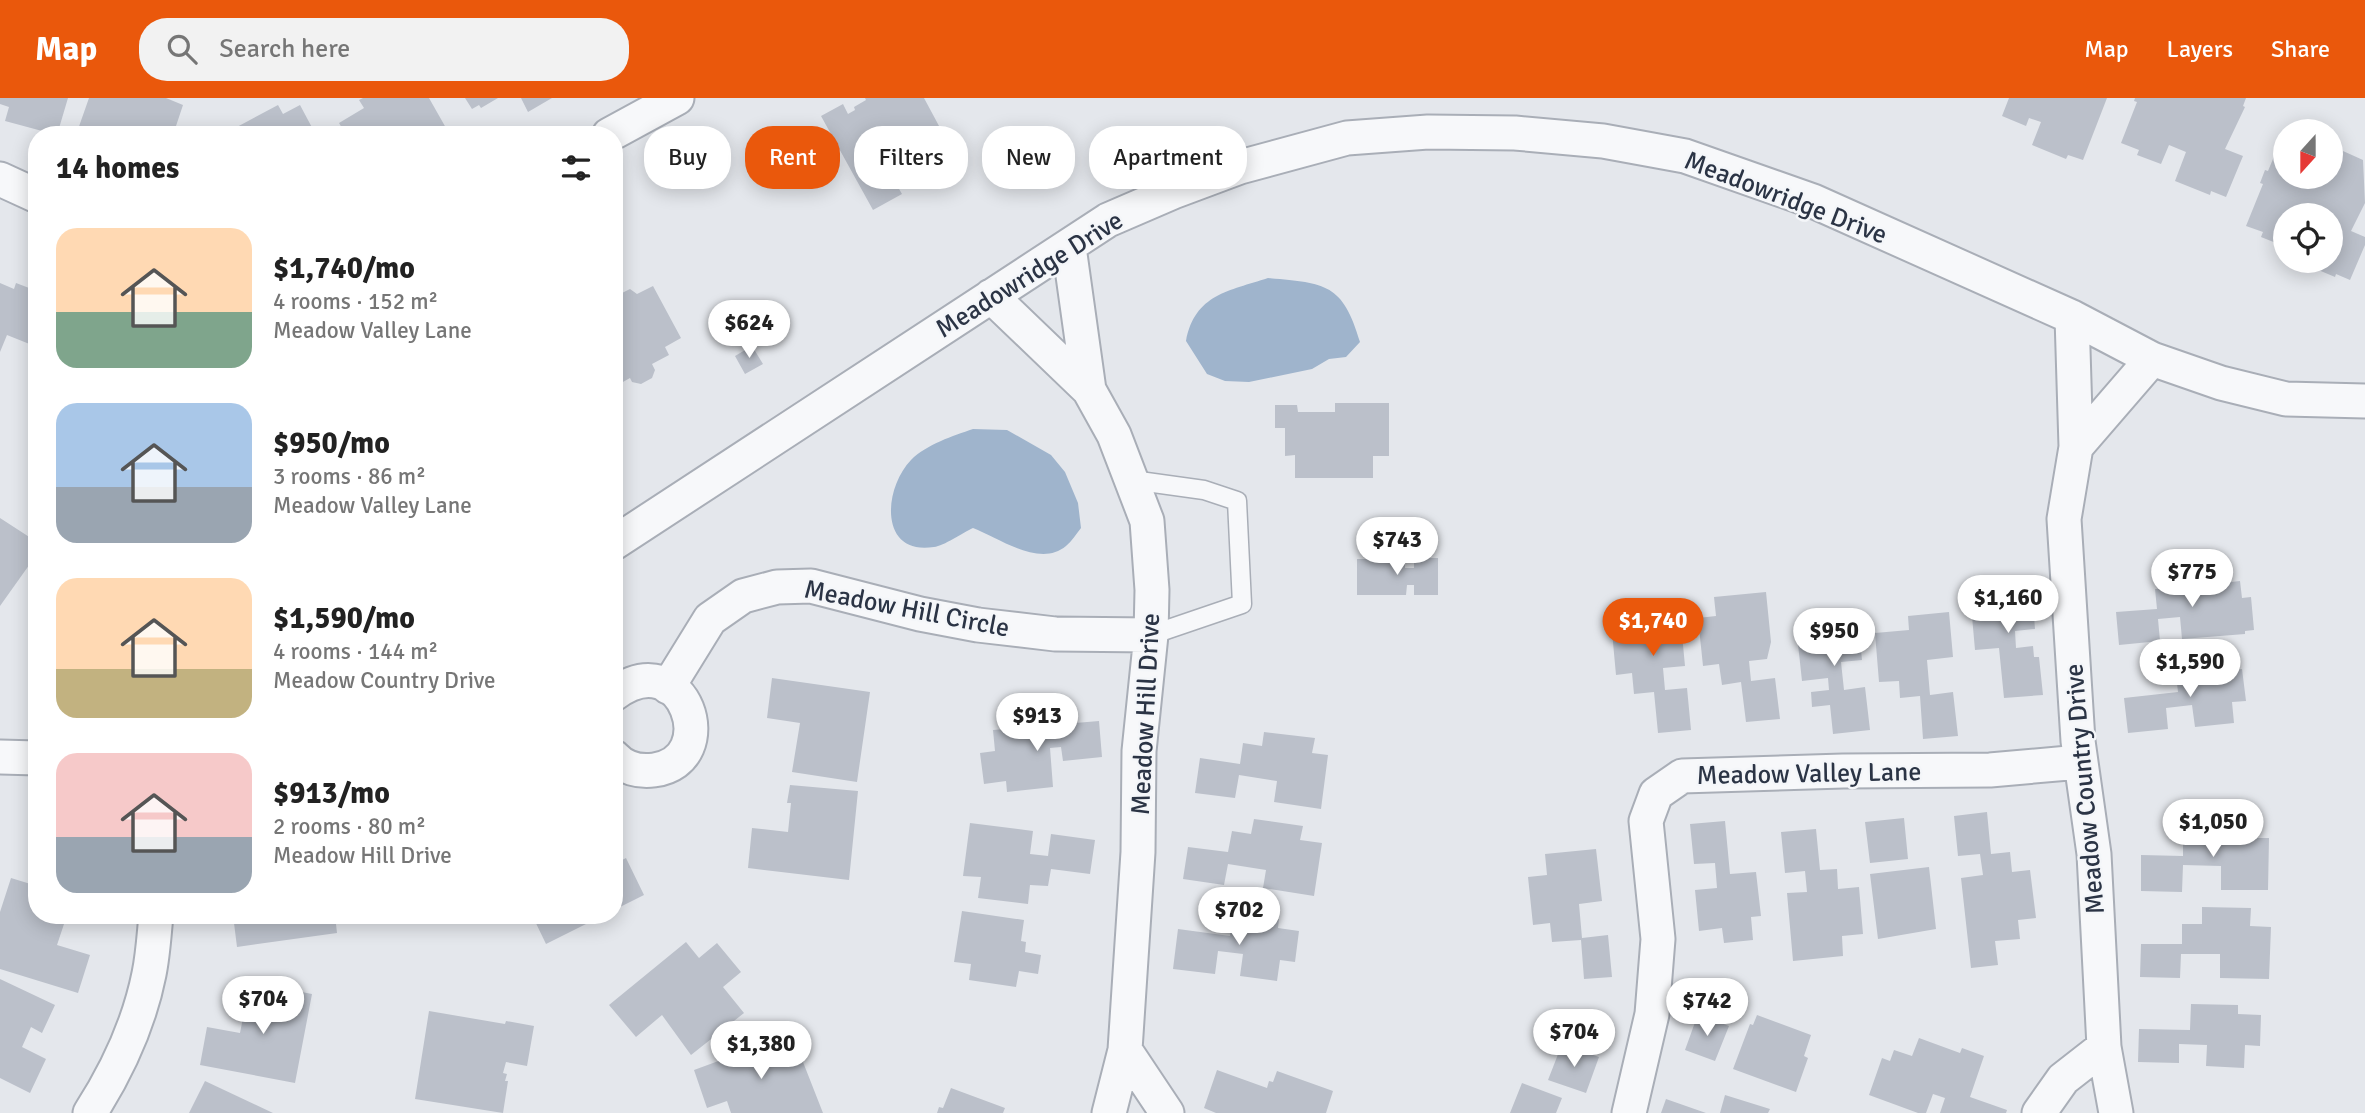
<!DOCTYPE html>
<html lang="en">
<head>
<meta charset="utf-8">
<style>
  body { margin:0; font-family:Signika,sans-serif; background:#f2f2f2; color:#222; height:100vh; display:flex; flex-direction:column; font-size:26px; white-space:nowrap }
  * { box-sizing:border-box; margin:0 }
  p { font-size:23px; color:#767676 }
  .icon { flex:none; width:38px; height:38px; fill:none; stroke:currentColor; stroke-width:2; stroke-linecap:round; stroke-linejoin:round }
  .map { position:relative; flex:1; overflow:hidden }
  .sheet { position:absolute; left:28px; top:28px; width:595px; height:798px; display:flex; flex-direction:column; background:#fff; border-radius:28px; box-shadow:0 4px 18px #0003 }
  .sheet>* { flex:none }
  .guide { position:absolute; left:644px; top:28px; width:665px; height:63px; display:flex; gap:14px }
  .needle { width:46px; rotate:201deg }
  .controls { position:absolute; left:2273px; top:21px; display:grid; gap:14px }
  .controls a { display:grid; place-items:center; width:70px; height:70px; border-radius:50%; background:#fff; box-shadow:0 4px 18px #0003; font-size:35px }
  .price { position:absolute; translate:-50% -60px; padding:0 16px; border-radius:24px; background:#fff; color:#222; font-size:23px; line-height:46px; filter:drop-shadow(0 2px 4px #0008) }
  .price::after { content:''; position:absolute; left:50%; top:42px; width:21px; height:16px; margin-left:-10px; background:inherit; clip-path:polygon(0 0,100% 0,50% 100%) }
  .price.on { background:#ea580c; color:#fff }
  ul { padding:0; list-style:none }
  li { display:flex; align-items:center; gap:21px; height:175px; padding:0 28px }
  li span { display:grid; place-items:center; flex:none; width:196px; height:140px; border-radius:21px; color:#555 }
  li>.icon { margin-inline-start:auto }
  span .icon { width:84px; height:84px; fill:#fffc; stroke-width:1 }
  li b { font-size:30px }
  h2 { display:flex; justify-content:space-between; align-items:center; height:84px; padding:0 28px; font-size:30px }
  .tag { padding:0 24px; border-radius:28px; background:#fff; box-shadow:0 4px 18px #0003; font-size:24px; line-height:63px }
  .tag.on { background:#ea580c; color:#fff }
  header { display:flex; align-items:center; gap:42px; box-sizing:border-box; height:98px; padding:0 35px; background:#ea580c; color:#fff }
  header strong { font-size:33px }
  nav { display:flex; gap:38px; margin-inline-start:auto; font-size:24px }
  .search { width:490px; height:63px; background:#f2f2f2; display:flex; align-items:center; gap:18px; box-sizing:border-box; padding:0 24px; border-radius:28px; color:#767676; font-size:26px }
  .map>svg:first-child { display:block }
  .water { fill:#9fb4cc }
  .building { fill:#bbc0ca }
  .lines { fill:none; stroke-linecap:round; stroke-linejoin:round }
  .service-casing { stroke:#a9aeb7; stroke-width:21 }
  .minor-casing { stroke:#a9aeb7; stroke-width:37 }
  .service { stroke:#f7f8fa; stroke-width:18 }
  .minor { stroke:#f7f8fa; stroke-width:33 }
  .labels { text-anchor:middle; stroke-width:5; stroke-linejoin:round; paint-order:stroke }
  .street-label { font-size:26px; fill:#2b3445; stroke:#f4f6f9 }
</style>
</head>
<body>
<header>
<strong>Map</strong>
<div class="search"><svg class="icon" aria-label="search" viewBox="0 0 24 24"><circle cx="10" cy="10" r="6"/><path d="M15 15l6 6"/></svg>Search here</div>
<nav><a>Map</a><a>Layers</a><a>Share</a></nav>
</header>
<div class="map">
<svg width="2365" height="1015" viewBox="0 0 2365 1015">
  <rect width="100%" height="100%" fill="#e4e7ec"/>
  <!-- water -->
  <path class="water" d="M1268,180C1325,185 1343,185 1360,244L1346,259L1329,261L1312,271L1249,284L1225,283L1207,276L1186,243C1195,196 1229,193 1268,180Z
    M973,331L1007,332L1051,357L1065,374L1078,405L1081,430C1076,436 1072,443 1066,448C1040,470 999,440 973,430C962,435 944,448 934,449C879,458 883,391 911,362C927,346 953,338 973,331Z"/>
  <!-- building -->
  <path class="building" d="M0,0H68L57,37L5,23L9,9L0,6Z
    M89,0H166L183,7L173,37H76Z
    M363,0H429L450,37H346L339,25L364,10L359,2Z
    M465,0H498L481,10L479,7L472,11Z
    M521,0H552L528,14Z
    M865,0H924L953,54L925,69L916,54L887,70L902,96L873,112L821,18L843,6L848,16L855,12L854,9L866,2Z
    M2009,0H2107L2083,62L2068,57L2066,61L2032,47L2041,24L2029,20L2026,28L2002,18Z
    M2135,0H2246L2243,8L2245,9L2225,51L2243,58L2226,99L2211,93L2210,97L2175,83L2186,54L2169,47L2161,66L2137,57L2139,52L2121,45L2137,4L2134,3Z
    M278,7L283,16L300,7L316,37H222Z
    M2285,32L2286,79H2331V58L2340,61L2343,53L2363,62L2365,105L2351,133L2365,139V147L2350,182L2336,176L2335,179L2297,163H2331V117H2286V149L2261,139L2263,134L2246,128L2263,86L2260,85L2265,72L2268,73Z
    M0,185L14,191L16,185L37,193V249L7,237L0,254Z
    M653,188L681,240L665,249L669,257L652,266L655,272L652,280L641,286L632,284L630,280L614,289V199L630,191L637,196Z
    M752,248L763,266L745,276L735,258Z
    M1335,305H1389V358H1373V380H1295V357L1285,358V330H1275V307H1297L1298,314H1335Z
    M0,420L37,444V456L0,508Z
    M1414,460H1438V497H1414V487H1407L1406,497H1357V461H1405V470H1414Z
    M2222,467L2223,485L2240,483L2242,500L2251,499L2254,532L2245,533V536L2182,541L2180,519L2158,521L2160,543L2119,547L2116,514L2157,511L2155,491L2176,489L2174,471Z
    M2009,481L2010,494L2032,492L2035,531L2015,533L2016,550L2033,548L2034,559H2039L2043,597L2004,600L1999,550L1975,552L1971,507L1979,506L1977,483Z
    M1766,494L1771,544L1767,561L1749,563L1751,583L1775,580L1780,621L1746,624L1741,584L1722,587L1719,566L1703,568L1698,520L1716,518L1714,499Z
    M1679,505L1685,568L1663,570L1665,592L1687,590L1691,632L1658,635L1654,594L1634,596L1632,575L1616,577L1610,512Z
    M1835,510L1837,525L1858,523L1862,562L1841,564L1844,592L1865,589L1870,632L1833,636L1830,607L1812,609L1811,594L1829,592L1828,580L1802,583L1797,537L1807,536L1805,514Z
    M1949,514L1953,559L1927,562L1930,597L1953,594L1958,638L1923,641L1920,598L1900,600L1899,583L1879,584L1875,535L1909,532L1908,518Z
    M2218,564L2220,574L2242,571L2246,603L2232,604L2234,625L2195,629L2192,607L2166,610L2168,631L2128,635L2124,600L2178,594L2175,569Z
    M772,580L870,594L857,684L792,674L800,625L767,620Z
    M1099,623L1102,659L1063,663L1061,649L1050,650L1053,689L1007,694L1006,683L984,686L980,655L995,653L993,632Z
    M1264,634L1315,640L1312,655L1328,657L1321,711L1274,704L1277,683L1239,677L1235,700L1195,695L1200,660L1240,666L1243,645L1262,648Z
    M790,687L858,693L849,782L748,770L752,730L788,734L791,705H787Z
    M1987,714L1991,756L2010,754L2012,774L2030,772L2036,820L2018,822L2020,841L1995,843L1998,867L1971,870L1961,780L1983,777L1980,756L1958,758L1954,718Z
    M1904,720L1908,761L1870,765L1865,724Z
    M1254,721L1303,728L1300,742L1322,745L1314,798L1263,790L1266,772L1228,766L1224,787L1183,781L1188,749L1228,754L1232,733L1251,736Z
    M2203,722H2251V740H2269L2268,792H2221V768L2183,767L2182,794L2141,793V757L2183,758V738L2203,739Z
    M1725,723L1730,776L1756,774L1761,818L1751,819L1753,842L1724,845L1722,830L1699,833L1695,792L1717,790L1715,765L1694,766L1690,726Z
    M970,725L1033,733L1030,756L1048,758L1051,736L1095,742L1090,776L1051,771L1048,788L1030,787L1028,806L978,800L981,779L963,778Z
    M1816,731L1820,772L1837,771L1838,791L1859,789L1863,836L1842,838L1843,858L1793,863L1787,795L1807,794L1805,773L1785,775L1781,734Z
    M1596,751L1602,803L1579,806L1582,840L1608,837L1612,879L1584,881L1581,842L1552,844L1550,825L1533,827L1528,779L1547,777L1545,756Z
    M626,760L644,797L614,812V766Z
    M1929,769L1936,831L1878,841L1870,776Z
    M11,780L37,788V817H67L57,847L90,857L78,895L0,871V814Z
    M2202,809L2251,810L2250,828L2271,829L2269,881L2220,880V856H2181L2180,880L2140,879L2141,846H2182V826H2202Z
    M962,813L1024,822L1021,843L1026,844L1025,854L1041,857L1038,876L1019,873L1016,889L969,882L971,866L954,864Z
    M1233,815L1279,821L1278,830L1299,833L1295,864L1280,862L1277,883L1240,878L1243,856L1218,853L1215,876L1173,871L1178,831L1230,838Z
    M233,817H335L337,835L237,849Z
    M532,817H604L546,846Z
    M686,844L699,860L717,845L741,874L723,889L744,915L691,957L662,917L636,939L609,907Z
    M0,881L55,907L42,935L31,929L22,949L46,961L30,995L0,980Z
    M250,884L312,896L295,985L200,967L207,929L240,935Z
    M2191,906L2238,907V916L2261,917L2260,948L2245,947L2244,970L2206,968L2207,947L2179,946V965L2138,964L2139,931L2190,932Z
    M429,913L505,926L506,923L534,928L527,968L506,964L503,975L507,976L505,983H508L503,1015L415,1001Z
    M1698,916L1729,928L1715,963L1685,952Z
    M1757,917L1811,937L1804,958L1808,960L1796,994L1733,971L1750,926L1753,927Z
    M792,936L823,1015H731L727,1003L707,1010L694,972Z
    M1919,940L1960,955L1962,950L1984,958L1970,999L2007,1012L2006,1015H1940L1945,1000L1933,996L1926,1015H1918L1869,997L1882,960L1890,963L1894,952L1912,958Z
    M1562,946L1599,959L1586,995L1548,982Z
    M1217,972L1267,990L1269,983L1273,984L1277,973L1333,993L1326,1015H1216L1204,1010Z
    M205,983L273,1015H189Z
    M1522,985L1562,1000L1556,1015H1510Z
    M951,990L1005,1010L1003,1015H937L939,1009L943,1010Z
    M1725,997L1770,1011L1768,1015H1720Z
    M1666,1001L1706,1015H1661Z"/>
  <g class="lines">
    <!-- service casing -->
    <g class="service-casing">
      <path id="service" d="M1132,382L1204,392L1237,403L1242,506L1151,537"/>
    </g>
    <!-- minor casing -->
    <g class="minor-casing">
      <path id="minor" d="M609,37L677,0
        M0,81L37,98
        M1069,149L1089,292
        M991,198L1089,292L1114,337L1147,423L1152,492L1151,537L1139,653L1138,754L1125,952L1109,1015
        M2072,219L2076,349L2064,421L2078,643L2094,756L2104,949L2116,1015
        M2076,349L2152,261
        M614,445L1108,122L1173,94L1240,69L1347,40L1428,34L1515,35L1603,43L1685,58L1813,103L2072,219L2152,261L2221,285L2286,301L2365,303
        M668,589L710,521L743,498L777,489L811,488L920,516L978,527L1055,536L1151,537
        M614,596C685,543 724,663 654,672C639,674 624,670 614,659
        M0,659L37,660
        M1125,952L1167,1015
        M90,1015C117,973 139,926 149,876C153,857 154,837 156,817
        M1629,1015L1652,916L1658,841L1646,723L1656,696L1682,678L1843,673L1990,672L2080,664
        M2039,1015L2063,981L2104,949"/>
    </g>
    <!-- service -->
    <use href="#service" class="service"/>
    <!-- minor -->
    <use href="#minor" class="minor"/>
  </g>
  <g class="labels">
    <!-- street labels -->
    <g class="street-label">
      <text transform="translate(1786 99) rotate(21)" y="9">Meadowridge Drive</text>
      <text transform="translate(1029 176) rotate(-32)" y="9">Meadowridge Drive</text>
      <text transform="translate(907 510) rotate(11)" y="9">Meadow Hill Circle</text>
      <text transform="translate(1145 616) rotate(-87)" y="9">Meadow Hill Drive</text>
      <text transform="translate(1809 675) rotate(-1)" y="9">Meadow Valley Lane</text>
      <text transform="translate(2084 691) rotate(-95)" y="9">Meadow Country Drive</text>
    </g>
  </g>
</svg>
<div class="controls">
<a><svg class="needle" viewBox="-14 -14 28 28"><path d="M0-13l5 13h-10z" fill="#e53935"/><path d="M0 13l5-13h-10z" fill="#767676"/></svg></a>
<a><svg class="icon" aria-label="locate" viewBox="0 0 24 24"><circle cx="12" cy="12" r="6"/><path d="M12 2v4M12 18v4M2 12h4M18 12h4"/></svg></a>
</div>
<b class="price" style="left:749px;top:262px">$624</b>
<b class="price" style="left:1397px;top:479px">$743</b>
<b class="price" style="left:2192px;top:511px">$775</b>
<b class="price" style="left:2008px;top:537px">$1,160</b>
<b class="price on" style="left:1653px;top:560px">$1,740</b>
<b class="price" style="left:1834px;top:570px">$950</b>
<b class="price" style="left:2190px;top:601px">$1,590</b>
<b class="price" style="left:1037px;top:655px">$913</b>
<b class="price" style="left:2213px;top:761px">$1,050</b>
<b class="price" style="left:1239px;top:849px">$702</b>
<b class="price" style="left:263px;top:938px">$704</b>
<b class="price" style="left:1707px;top:940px">$742</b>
<b class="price" style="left:1574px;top:971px">$704</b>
<b class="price" style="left:761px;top:983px">$1,380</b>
<div class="guide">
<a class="tag">Buy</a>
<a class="tag on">Rent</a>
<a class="tag">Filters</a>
<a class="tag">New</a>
<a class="tag">Apartment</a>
</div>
<section class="sheet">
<h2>14 homes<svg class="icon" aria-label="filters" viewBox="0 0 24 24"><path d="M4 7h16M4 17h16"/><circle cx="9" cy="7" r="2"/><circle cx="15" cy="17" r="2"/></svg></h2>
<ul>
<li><span style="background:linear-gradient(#ffd9b3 60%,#7fa58c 0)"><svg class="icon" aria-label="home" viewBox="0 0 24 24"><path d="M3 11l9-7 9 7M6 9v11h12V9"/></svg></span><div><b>$1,740/mo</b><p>4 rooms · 152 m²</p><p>Meadow Valley Lane</p></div></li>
<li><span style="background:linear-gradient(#a9c7e8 60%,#9aa5b1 0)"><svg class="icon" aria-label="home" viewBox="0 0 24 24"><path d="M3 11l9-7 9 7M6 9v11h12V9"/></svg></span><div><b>$950/mo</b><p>3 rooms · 86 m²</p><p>Meadow Valley Lane</p></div></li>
<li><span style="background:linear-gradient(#ffd9b3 65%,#c2b280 0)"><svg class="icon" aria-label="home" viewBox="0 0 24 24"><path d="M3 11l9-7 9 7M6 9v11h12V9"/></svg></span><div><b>$1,590/mo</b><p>4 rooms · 144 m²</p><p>Meadow Country Drive</p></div></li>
<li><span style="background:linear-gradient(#f6c9c9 60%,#9aa5b1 0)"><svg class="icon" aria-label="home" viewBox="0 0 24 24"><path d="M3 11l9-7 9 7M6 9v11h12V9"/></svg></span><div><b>$913/mo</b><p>2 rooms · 80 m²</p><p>Meadow Hill Drive</p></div></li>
</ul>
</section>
</div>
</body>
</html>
